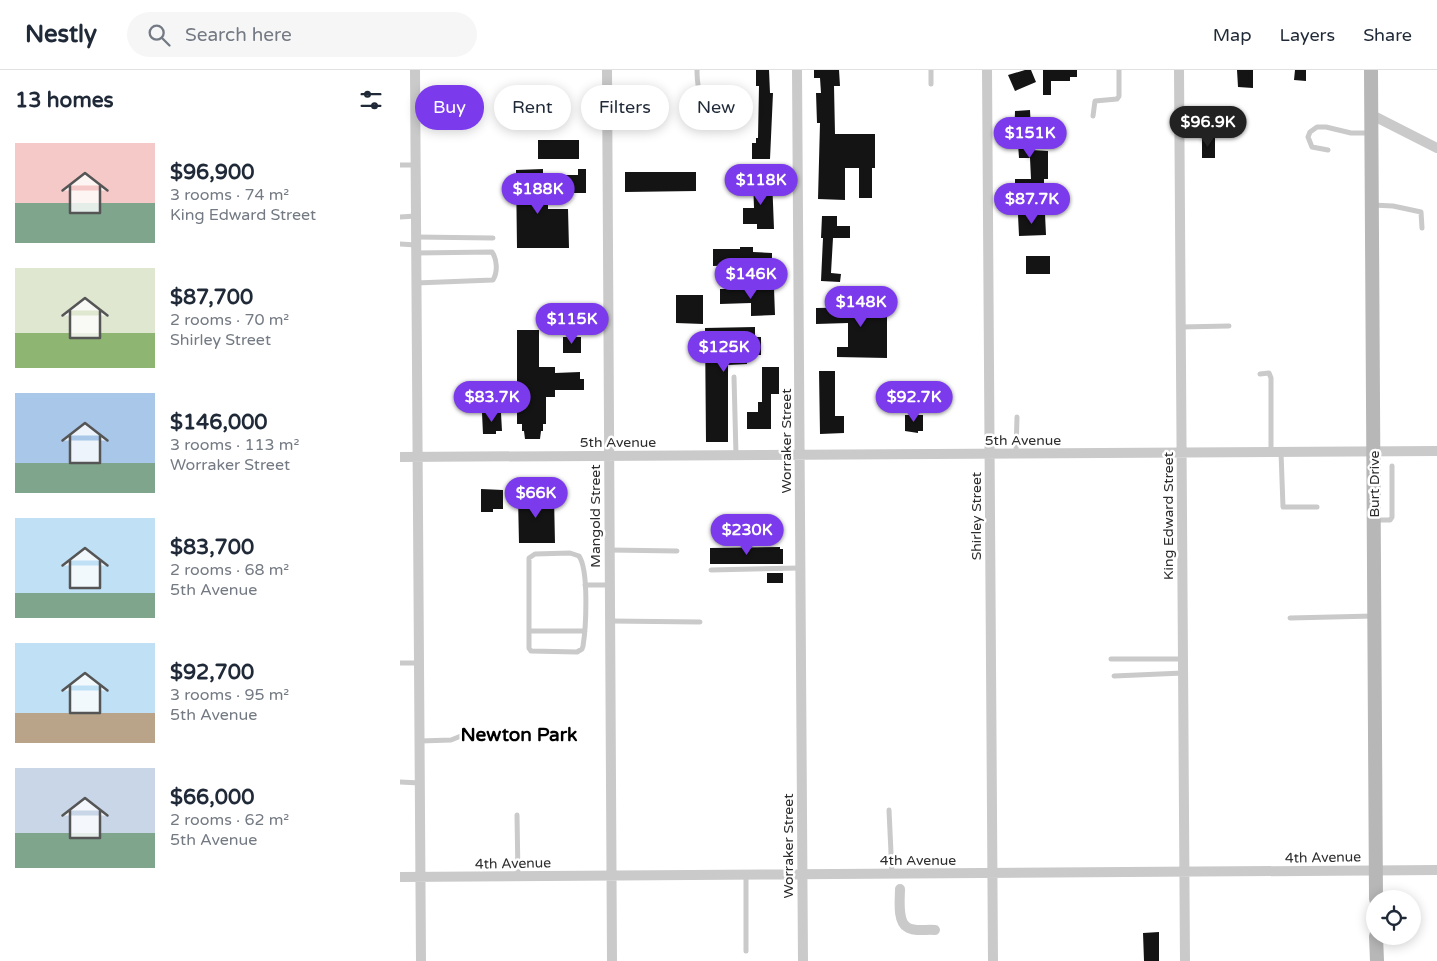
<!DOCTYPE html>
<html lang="en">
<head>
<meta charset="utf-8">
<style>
  body { margin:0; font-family:"Varela Round",sans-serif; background:#f6f6f7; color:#1f2937; height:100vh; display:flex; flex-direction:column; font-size:19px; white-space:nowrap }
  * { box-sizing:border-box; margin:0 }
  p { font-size:16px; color:#747a83 }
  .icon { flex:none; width:28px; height:28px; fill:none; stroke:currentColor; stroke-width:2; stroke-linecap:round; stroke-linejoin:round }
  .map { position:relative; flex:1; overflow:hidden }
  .details { display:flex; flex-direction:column; background:#fff; width:400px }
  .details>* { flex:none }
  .guide { position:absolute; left:15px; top:15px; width:475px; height:45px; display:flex; gap:10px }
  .fabs { position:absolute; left:966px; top:820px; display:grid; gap:10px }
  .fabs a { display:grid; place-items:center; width:55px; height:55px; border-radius:50%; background:#fff; box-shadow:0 2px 12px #0003; font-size:25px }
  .price { position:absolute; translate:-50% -42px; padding:0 11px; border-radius:18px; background:#7c3aed; color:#fff; font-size:16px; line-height:32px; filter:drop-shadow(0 1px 2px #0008) }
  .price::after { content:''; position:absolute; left:50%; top:30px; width:15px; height:11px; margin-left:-8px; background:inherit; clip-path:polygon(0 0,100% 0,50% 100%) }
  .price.active { background:#222; color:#fff }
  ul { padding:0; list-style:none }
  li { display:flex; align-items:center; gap:15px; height:125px; padding:0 15px }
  li span { display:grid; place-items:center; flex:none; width:140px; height:100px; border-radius:0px; color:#555 }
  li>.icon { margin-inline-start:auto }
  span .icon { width:60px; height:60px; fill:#fffc; stroke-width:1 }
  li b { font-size:21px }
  h2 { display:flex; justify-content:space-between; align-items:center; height:60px; padding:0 15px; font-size:21px }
  .tag { padding:0 18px; border-radius:22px; background:#fff; box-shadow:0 2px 12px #0003; font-size:18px; line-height:45px }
  .tag.active { background:#7c3aed; color:#fff }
  header { display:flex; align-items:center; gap:30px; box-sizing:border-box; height:70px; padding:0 25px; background:#fff; border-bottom:1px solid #e0e1e3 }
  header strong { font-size:24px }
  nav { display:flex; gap:28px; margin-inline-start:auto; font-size:18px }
  .search { width:350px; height:45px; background:#f6f6f7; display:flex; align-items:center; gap:12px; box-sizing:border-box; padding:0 18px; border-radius:28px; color:#747a83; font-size:19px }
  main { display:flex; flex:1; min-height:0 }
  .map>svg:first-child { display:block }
  .building { fill:#141414 }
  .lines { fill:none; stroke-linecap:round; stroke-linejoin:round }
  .lane { stroke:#cacaca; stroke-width:5 }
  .street { stroke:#cacaca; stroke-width:10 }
  .secondary { stroke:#b7b7b7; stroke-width:14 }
  .labels { text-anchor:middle; stroke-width:5; stroke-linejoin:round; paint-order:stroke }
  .street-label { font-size:14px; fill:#2d2d2d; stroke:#fff }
  .district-label { font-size:19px; font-weight:bold; fill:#000; stroke:#fff }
</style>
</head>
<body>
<header>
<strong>Nestly</strong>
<div class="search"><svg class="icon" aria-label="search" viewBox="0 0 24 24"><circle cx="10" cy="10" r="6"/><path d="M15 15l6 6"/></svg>Search here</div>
<nav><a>Map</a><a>Layers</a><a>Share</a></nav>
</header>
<main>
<section class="details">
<h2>13 homes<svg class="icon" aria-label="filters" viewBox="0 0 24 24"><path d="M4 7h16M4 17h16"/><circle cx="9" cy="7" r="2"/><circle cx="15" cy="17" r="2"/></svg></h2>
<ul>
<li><span style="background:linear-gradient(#f6c9c9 60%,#7fa58c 0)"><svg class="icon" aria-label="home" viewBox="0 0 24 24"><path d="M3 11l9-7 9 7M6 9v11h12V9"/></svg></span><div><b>$96,900</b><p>3 rooms · 74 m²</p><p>King Edward Street</p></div></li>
<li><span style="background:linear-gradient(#dfe7d0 65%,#8fb573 0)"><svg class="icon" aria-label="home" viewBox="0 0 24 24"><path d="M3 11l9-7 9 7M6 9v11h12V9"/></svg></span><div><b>$87,700</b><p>2 rooms · 70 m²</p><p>Shirley Street</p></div></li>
<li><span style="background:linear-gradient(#a9c7e8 70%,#7fa58c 0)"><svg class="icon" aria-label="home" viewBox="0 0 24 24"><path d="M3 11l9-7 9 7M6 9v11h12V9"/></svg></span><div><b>$146,000</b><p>3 rooms · 113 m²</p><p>Worraker Street</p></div></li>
<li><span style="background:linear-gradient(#bfe0f5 75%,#7fa58c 0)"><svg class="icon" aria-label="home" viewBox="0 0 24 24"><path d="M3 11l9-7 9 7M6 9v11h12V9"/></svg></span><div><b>$83,700</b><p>2 rooms · 68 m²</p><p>5th Avenue</p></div></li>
<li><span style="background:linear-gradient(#bfe0f5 70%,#b9a48a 0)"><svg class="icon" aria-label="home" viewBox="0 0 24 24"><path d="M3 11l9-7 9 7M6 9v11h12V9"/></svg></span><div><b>$92,700</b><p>3 rooms · 95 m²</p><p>5th Avenue</p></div></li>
<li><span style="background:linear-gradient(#c9d6e8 65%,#7fa58c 0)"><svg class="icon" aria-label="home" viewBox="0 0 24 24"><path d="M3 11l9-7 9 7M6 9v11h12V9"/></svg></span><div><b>$66,000</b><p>2 rooms · 62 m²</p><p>5th Avenue</p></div></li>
</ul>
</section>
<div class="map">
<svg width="1037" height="891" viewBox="0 0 1037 891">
  <rect width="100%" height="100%" fill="#fff"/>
  <!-- building -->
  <path class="building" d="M356,0H369L370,23H373L370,89H352V73H356V68H358L359,16H356Z
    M414,0H439L440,16H434L435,64H475V98H472V128H459V98H445V130L418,129L420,53H417L416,23H421L420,8H414Z
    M625,0H631L636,12L615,21L608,5Z
    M643,0H677V7H670V11H651V25H643Z
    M837,0H853V18L838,17Z
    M895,0H906V11L894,10Z
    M630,40L632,80L648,81V109H644V128H615V109H631L630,88H619L618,74H614L615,41Z
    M802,67H815V88H802Z
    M138,70H179V89H138Z
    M143,99V122H148V139H168L169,178H117L116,100Z
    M178,99H186V123H162V105H178Z
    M225,102H296V121L225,122Z
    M372,108L374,159H357V154H343V138H354L353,109Z
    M645,144L646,165L619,166L618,145Z
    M422,146H437V156H450V168H433L431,203L441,204L440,212L421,211L423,168H421Z
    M340,177H353V182L372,183V202H346V195L313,196V179H340Z
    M626,186H650V204H626Z
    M374,218L375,245L351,246V233L320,234V219Z
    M487,218V288L437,287V277H448V253L416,254V238L477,237L476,219Z
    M276,225H303V254L276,253Z
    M355,257V267H361V285H347V294L328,295V372H306L305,258Z
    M117,260H139V297H155V303L180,302V309H184V320H155V327H146V354H143V361H141L140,369H125L124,361H122V354H117Z
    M163,267H181V283H163Z
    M362,297H379V324H371V359H347V342H358V332H362Z
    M419,301H435V346H444V363L420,364Z
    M82,343H101L102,361H96V364H83Z
    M505,345H523V361H518V363L505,361Z
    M81,419L103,420V439H93V442H81Z
    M129,421H143V427H154L155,473H119L118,427H129Z
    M380,477V479H383V494H310V478Z
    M367,503H383V513H367Z
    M759,862V891H744L743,863Z"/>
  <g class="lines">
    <!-- lane -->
    <path class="lane" d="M297,0C297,34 306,33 336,41
      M531,0V14
      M693,46L695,31L717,29L719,26V0
      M928,80L912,77L908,67L910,62L917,57H926L951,63H970
      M0,95H15
      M972,135L993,136L1021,142L1022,158
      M0,147L16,146
      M16,167L93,168
      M0,174L16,175
      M16,213L93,210C98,202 97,189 92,182L16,183
      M781,257L829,256
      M860,304L869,303L871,308V382
      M334,307L336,385
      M881,382L883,437H917
      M616,383L617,347
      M974,450H990L992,447V396
      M210,480L277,481
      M170,483L179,486C189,500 186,558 183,576L182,579L177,582L131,581L129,578V488L135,484Z
      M311,500L400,498
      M185,515H210
      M890,548L974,546
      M210,551L300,552
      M129,561H185
      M711,589H782
      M0,593H18
      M714,606L783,603
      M20,671L51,670L66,664L94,663
      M0,712L20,713
      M489,740L492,804
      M117,745L118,806
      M346,881V804"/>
    <!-- street -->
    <path class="street" d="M15,0L21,891
      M207,0L212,891
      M397,0L403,891
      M587,0L593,891
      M779,0L785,891
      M970,44L1037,78
      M0,387L1037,381
      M0,807L1037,800
      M500,819C500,829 497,851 507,857C513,862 527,859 535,860"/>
    <!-- secondary -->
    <path class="secondary" d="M971,0L976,829
      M976,866L977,891"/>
  </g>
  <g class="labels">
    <!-- street labels -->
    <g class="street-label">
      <text x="623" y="375">5th Avenue</text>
      <text transform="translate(386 371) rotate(-90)" y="5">Worraker Street</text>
      <text x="218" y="377">5th Avenue</text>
      <text transform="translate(974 414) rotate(-90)" y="5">Burt Drive</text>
      <text transform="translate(195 446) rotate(-90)" y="5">Mangold Street</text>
      <text transform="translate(576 446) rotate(-90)" y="5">Shirley Street</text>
      <text transform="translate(768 446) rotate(-90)" y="5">King Edward Street</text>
      <text transform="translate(388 776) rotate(-90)" y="5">Worraker Street</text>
      <text transform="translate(923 787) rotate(-1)" y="5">4th Avenue</text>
      <text x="518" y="795">4th Avenue</text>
      <text transform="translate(113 793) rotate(-1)" y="5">4th Avenue</text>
    </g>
    <!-- district labels -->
    <g class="district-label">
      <text x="119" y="671">Newton Park</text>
    </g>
  </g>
</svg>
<div class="fabs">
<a><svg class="icon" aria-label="locate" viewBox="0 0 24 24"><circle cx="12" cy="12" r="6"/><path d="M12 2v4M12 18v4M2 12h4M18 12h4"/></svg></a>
</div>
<b class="price active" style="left:808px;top:78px">$96.9K</b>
<b class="price" style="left:630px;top:89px">$151K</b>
<b class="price" style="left:361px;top:136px">$118K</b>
<b class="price" style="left:138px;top:145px">$188K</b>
<b class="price" style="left:632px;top:155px">$87.7K</b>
<b class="price" style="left:351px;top:230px">$146K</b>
<b class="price" style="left:461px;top:258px">$148K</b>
<b class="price" style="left:172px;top:275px">$115K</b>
<b class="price" style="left:324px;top:303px">$125K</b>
<b class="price" style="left:92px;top:353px">$83.7K</b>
<b class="price" style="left:514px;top:353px">$92.7K</b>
<b class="price" style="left:136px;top:449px">$66K</b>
<b class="price" style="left:347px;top:486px">$230K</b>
<div class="guide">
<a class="tag active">Buy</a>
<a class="tag">Rent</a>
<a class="tag">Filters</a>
<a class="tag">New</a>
</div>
</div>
</main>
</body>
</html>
